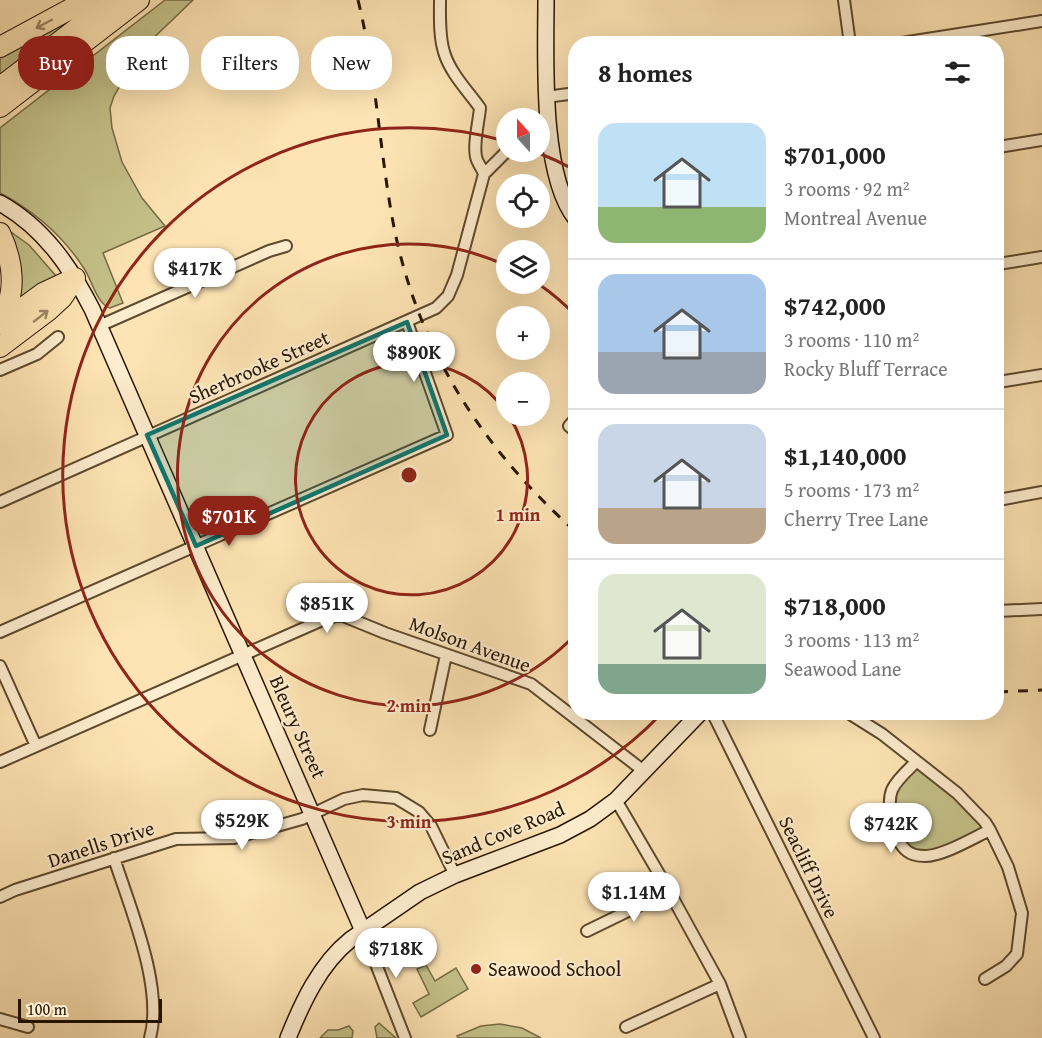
<!DOCTYPE html>
<html lang="en">
<head>
<meta charset="utf-8">
<style>
  body { margin:0; font-family:"Gentium Book Plus",serif; background:#f6f6f6; color:#222; height:100vh; display:flex; flex-direction:column; font-size:22px; white-space:nowrap }
  * { box-sizing:border-box; margin:0 }
  p { font-size:20px; color:#767676 }
  .icon { flex:none; width:33px; height:33px; fill:none; stroke:currentColor; stroke-width:2; stroke-linecap:round; stroke-linejoin:round }
  .map { position:relative; flex:1; overflow:hidden }
  .details { position:absolute; left:568px; top:36px; width:436px; height:684px; display:flex; flex-direction:column; background:#fff; border-radius:24px; box-shadow:0 6px 24px #0002 }
  .details>* { flex:none }
  .banner { position:absolute; left:18px; top:36px; width:460px; height:54px; display:flex; gap:12px }
  .needle { width:39px; rotate:339deg }
  .fabs { position:absolute; left:496px; top:108px; display:grid; gap:12px }
  .fabs a { display:grid; place-items:center; width:54px; height:54px; border-radius:50%; background:#fff; box-shadow:0 6px 24px #0002; font-size:30px }
  .scale { position:absolute; left:18px; bottom:15px; width:144px; box-sizing:border-box; padding-left:6px; border:3px solid #271500; border-top:0; font-size:16px; line-height:21px; white-space:nowrap; color:#271500; -webkit-text-stroke:4px #feedce; paint-order:stroke }
  .price { position:absolute; translate:-50% -51px; padding:0 14px; border-radius:21px; background:#fff; color:#222; font-size:20px; line-height:39px; filter:drop-shadow(0 2px 3px #0008) }
  .price::after { content:''; position:absolute; left:50%; top:36px; width:18px; height:14px; margin-left:-9px; background:inherit; clip-path:polygon(0 0,100% 0,50% 100%) }
  .price.on { background:#8f2418; color:#fff }
  ul { padding:0; list-style:none }
  li { display:flex; align-items:center; gap:18px; height:150px; padding:0 30px }
  li+li { border-top:2px solid #e0e0e0 }
  li span { display:grid; place-items:center; flex:none; width:168px; height:120px; border-radius:18px; color:#555 }
  li>.icon { margin-inline-start:auto }
  span .icon { width:72px; height:72px; fill:#fffc; stroke-width:1 }
  li b { font-size:26px }
  h2 { display:flex; justify-content:space-between; align-items:center; height:72px; padding:0 30px; font-size:26px }
  .tag { padding:0 21px; border-radius:24px; background:#fff; box-shadow:0 6px 24px #0002; font-size:21px; line-height:54px }
  .tag.on { background:#8f2418; color:#fff }
  .map>svg:first-child { display:block }
  .green { fill:#c5c28a; stroke:#766c45; stroke-width:1.5 }
  .lines { fill:none; stroke-linecap:round; stroke-linejoin:round }
  .street-casing { stroke:#5d492d; stroke-width:14 }
  .secondary-casing { stroke:#271500; stroke-width:18 }
  .highway-casing { stroke:#271500; stroke-width:22 }
  .street { stroke:#feedce; stroke-width:10 }
  .secondary { stroke:#feedce; stroke-width:15 }
  .highway { stroke:#fee4b4; stroke-width:20 }
  .rail { stroke:#271500; stroke-width:3; stroke-dasharray:10 10; stroke-linecap:butt }
  .oneway { stroke:#9d8763 }
  .marked { fill:#0f766e; fill-opacity:0.2; stroke:#0f766e; stroke-width:4.5; stroke-linejoin:round }
  .ring { fill:none; stroke:#8f2418; stroke-width:3 }
  .poi-dot { fill:#8f2418; stroke:#feedce; stroke-width:2 }
  .labels { text-anchor:middle; stroke-width:4.5; stroke-linejoin:round; paint-order:stroke }
  .street-label { font-size:20px; fill:#271500; stroke:#feedce }
  .poi-label { font-size:20px; fill:#271500; stroke:#feedce; text-anchor:start }
  .centre { fill:#8f2418; stroke:#feedce; stroke-width:3 }
  .ring-label { font-size:18px; text-anchor:middle; font-weight:bold; fill:#8f2418; stroke:#feedce; stroke-width:4.5; stroke-linejoin:round; paint-order:stroke }
</style>
</head>
<body>
<div class="map">
<svg width="1042" height="1038" viewBox="0 0 1042 1038">
  <rect width="100%" height="100%" fill="#fee4b4"/>
  <filter id="stains"><feTurbulence type="fractalNoise" baseFrequency=".00333" numOctaves="4"/><feColorMatrix values="0 0 0 0 .2 0 0 0 0 .09 0 0 0 0 .02 0 0 0 .5 -.17"/></filter>
  <radialGradient id="worn" r=".72"><stop offset=".6" stop-color="#630" stop-opacity="0"/><stop offset="1" stop-color="#630" stop-opacity=".3"/></radialGradient>
  <!-- green -->
  <path class="green" d="M165,0H193L140,51L114,96L110,108L112,128L122,162L142,198L165,226L103,253L123,303L110,308C97,304 92,281 85,270C64,237 34,211 0,193V128Z
    M81,9L83,17L0,75V53Z
    M4,227L29,245L56,276L14,309Z
    M916,762L990,830L935,855L909,853L893,822L897,783Z
    M426,965L435,981L456,968L468,989L421,1017L413,1003L429,994L417,969Z
    M379,1023L396,1038H377L375,1027Z
    M500,1024L522,1028L541,1038H458L457,1036L481,1026Z
    M349,1026L353,1031L352,1038H320L328,1030H338Z"/>
  <g class="lines">
    <!-- street casing -->
    <g class="street-casing">
      <path id="street" d="M440,0C440,17 439,36 444,52C450,73 468,91 480,108C479,121 472,148 477,160C479,165 482,168 484,174
        M844,0L850,44
        M895,44L1042,21
        M546,97L576,93
        M998,147L1042,140
        M998,264L1042,257
        M99,326L269,251L286,246
        M0,370L37,354L58,337
        M998,382L1042,375
        M576,418L569,426L576,432
        M998,500L1042,492
        M0,502L436,308L448,296L457,275L484,174L507,151
        M998,611L1042,609
        M0,632L447,435L407,322
        M0,666L36,746
        M712,712L874,1038
        M847,712L882,734L957,793L985,822L990,830L1008,867L1022,913L1017,954L1006,966L985,979
        M430,730L446,655
        M0,762L327,618L341,615L385,633L531,684L645,772
        M916,762C908,770 897,779 892,790C886,805 894,841 907,851C912,855 918,856 925,856C943,856 973,838 990,830
        M616,800L669,891L720,984L740,1038
        M114,858C130,908 164,987 150,1038
        M0,897L15,890L176,839L234,838L302,819L344,799L363,795L396,798L419,812L431,826L455,875
        M363,931L405,1038
        M587,931L669,891
        M0,1019L28,1027
        M626,1027L720,984"/>
    </g>
    <!-- secondary casing -->
    <g class="secondary-casing">
      <path id="secondary" d="M546,0C546,56 540,175 576,219
        M0,203C43,227 70,266 92,309L363,931
        M288,1038C302,1003 320,964 350,940L420,892L455,875L560,835L590,819L616,800L701,712"/>
    </g>
    <!-- highway casing -->
    <g class="highway-casing">
      <path id="highway" d="M0,47L87,0
        M0,87L114,0
        M0,107L139,0
        M0,233C13,260 18,294 0,320
        M1,324L43,293L75,278
        M0,347L49,310L62,298L75,278"/>
    </g>
    <!-- street -->
    <use href="#street" class="street"/>
    <!-- secondary -->
    <use href="#secondary" class="secondary"/>
    <!-- highway -->
    <use href="#highway" class="highway"/>
    <!-- rail -->
    <path class="rail" d="M358,0C375,69 379,141 391,211C413,341 478,445 576,532
      M998,692L1042,690"/>
  </g>
  <!-- one-way arrows -->
  <defs><path id="oneway-shaft" d="M-6 0H5M1.5-3L5.5 0L1.5 3" fill="none" stroke-width="1.6" stroke-linecap="round" stroke-linejoin="round" transform="scale(1.5)"/></defs>
  <g class="oneway">
    <use href="#oneway-shaft" transform="translate(44 24) rotate(152)"/>
    <use href="#oneway-shaft" transform="translate(41 316) rotate(-38)"/>
  </g>
  <!-- marked area -->
  <path class="marked" d="M407,322L447,435L196,546L147,435Z"/>
  <!-- distance rings -->
  <g class="ring">
    <path d="M509 416A116 116 0 1 1 507 413"/>
    <path d="M575 635A231 231 0 1 1 507 266M540 285A231 231 0 0 1 575 315"/>
    <path d="M661 714A347 347 0 1 1 505 141M536 152A347 347 0 0 1 575 170"/>
  </g>
  <!-- markers -->
  <circle class="poi-dot" cx="476" cy="969" r="6"/>
  <g class="labels">
    <!-- street labels -->
    <g class="street-label">
      <text transform="translate(259 367) rotate(-24)" y="7">Sherbrooke Street</text>
      <text transform="translate(470 644) rotate(20)" y="7">Molson Avenue</text>
      <text transform="translate(298 727) rotate(66)" y="7">Bleury Street</text>
      <text transform="translate(503 833) rotate(-23)" y="7">Sand Cove Road</text>
      <text transform="translate(101 844) rotate(-18)" y="7">Danells Drive</text>
      <text transform="translate(809 867) rotate(64)" y="7">Seacliff Drive</text>
    </g>
    <!-- poi labels -->
    <g class="poi-label">
      <text x="488" y="976">Seawood School</text>
    </g>
  </g>
  <circle cx="409" cy="475" r="9" class="centre"/>
  <g class="ring-label">
    <text x="518" y="521">1 min</text>
    <text x="409" y="712">2 min</text>
    <text x="409" y="828">3 min</text>
  </g>
  <rect width="100%" height="100%" filter="url(#stains)"/>
  <rect width="100%" height="100%" fill="url(#worn)"/>
</svg>
<div class="fabs">
<a><svg class="needle" viewBox="-14 -14 28 28"><path d="M0-13l5 13h-10z" fill="#e53935"/><path d="M0 13l5-13h-10z" fill="#767676"/></svg></a>
<a><svg class="icon" aria-label="locate" viewBox="0 0 24 24"><circle cx="12" cy="12" r="6"/><path d="M12 2v4M12 18v4M2 12h4M18 12h4"/></svg></a>
<a><svg class="icon" aria-label="layers" viewBox="0 0 24 24"><path d="M12 4l9 5-9 5-9-5zM3 14l9 5 9-5"/></svg></a>
<a>+</a>
<a>−</a>
</div>
<div class="scale">100 m</div>
<b class="price" style="left:195px;top:299px">$417K</b>
<b class="price" style="left:414px;top:383px">$890K</b>
<b class="price on" style="left:229px;top:547px">$701K</b>
<b class="price" style="left:327px;top:634px">$851K</b>
<b class="price" style="left:242px;top:851px">$529K</b>
<b class="price" style="left:891px;top:854px">$742K</b>
<b class="price" style="left:634px;top:923px">$1.14M</b>
<b class="price" style="left:396px;top:979px">$718K</b>
<div class="banner">
<a class="tag on">Buy</a>
<a class="tag">Rent</a>
<a class="tag">Filters</a>
<a class="tag">New</a>
</div>
<section class="details">
<h2>8 homes<svg class="icon" aria-label="filters" viewBox="0 0 24 24"><path d="M4 7h16M4 17h16"/><circle cx="9" cy="7" r="2"/><circle cx="15" cy="17" r="2"/></svg></h2>
<ul>
<li><span style="background:linear-gradient(#bfe0f5 70%,#8fb573 0)"><svg class="icon" aria-label="home" viewBox="0 0 24 24"><path d="M3 11l9-7 9 7M6 9v11h12V9"/></svg></span><div><b>$701,000</b><p>3 rooms · 92 m²</p><p>Montreal Avenue</p></div></li>
<li><span style="background:linear-gradient(#a9c7e8 65%,#9aa5b1 0)"><svg class="icon" aria-label="home" viewBox="0 0 24 24"><path d="M3 11l9-7 9 7M6 9v11h12V9"/></svg></span><div><b>$742,000</b><p>3 rooms · 110 m²</p><p>Rocky Bluff Terrace</p></div></li>
<li><span style="background:linear-gradient(#c9d6e8 70%,#b9a48a 0)"><svg class="icon" aria-label="home" viewBox="0 0 24 24"><path d="M3 11l9-7 9 7M6 9v11h12V9"/></svg></span><div><b>$1,140,000</b><p>5 rooms · 173 m²</p><p>Cherry Tree Lane</p></div></li>
<li><span style="background:linear-gradient(#dfe7d0 75%,#7fa58c 0)"><svg class="icon" aria-label="home" viewBox="0 0 24 24"><path d="M3 11l9-7 9 7M6 9v11h12V9"/></svg></span><div><b>$718,000</b><p>3 rooms · 113 m²</p><p>Seawood Lane</p></div></li>
</ul>
</section>
</div>
</body>
</html>
